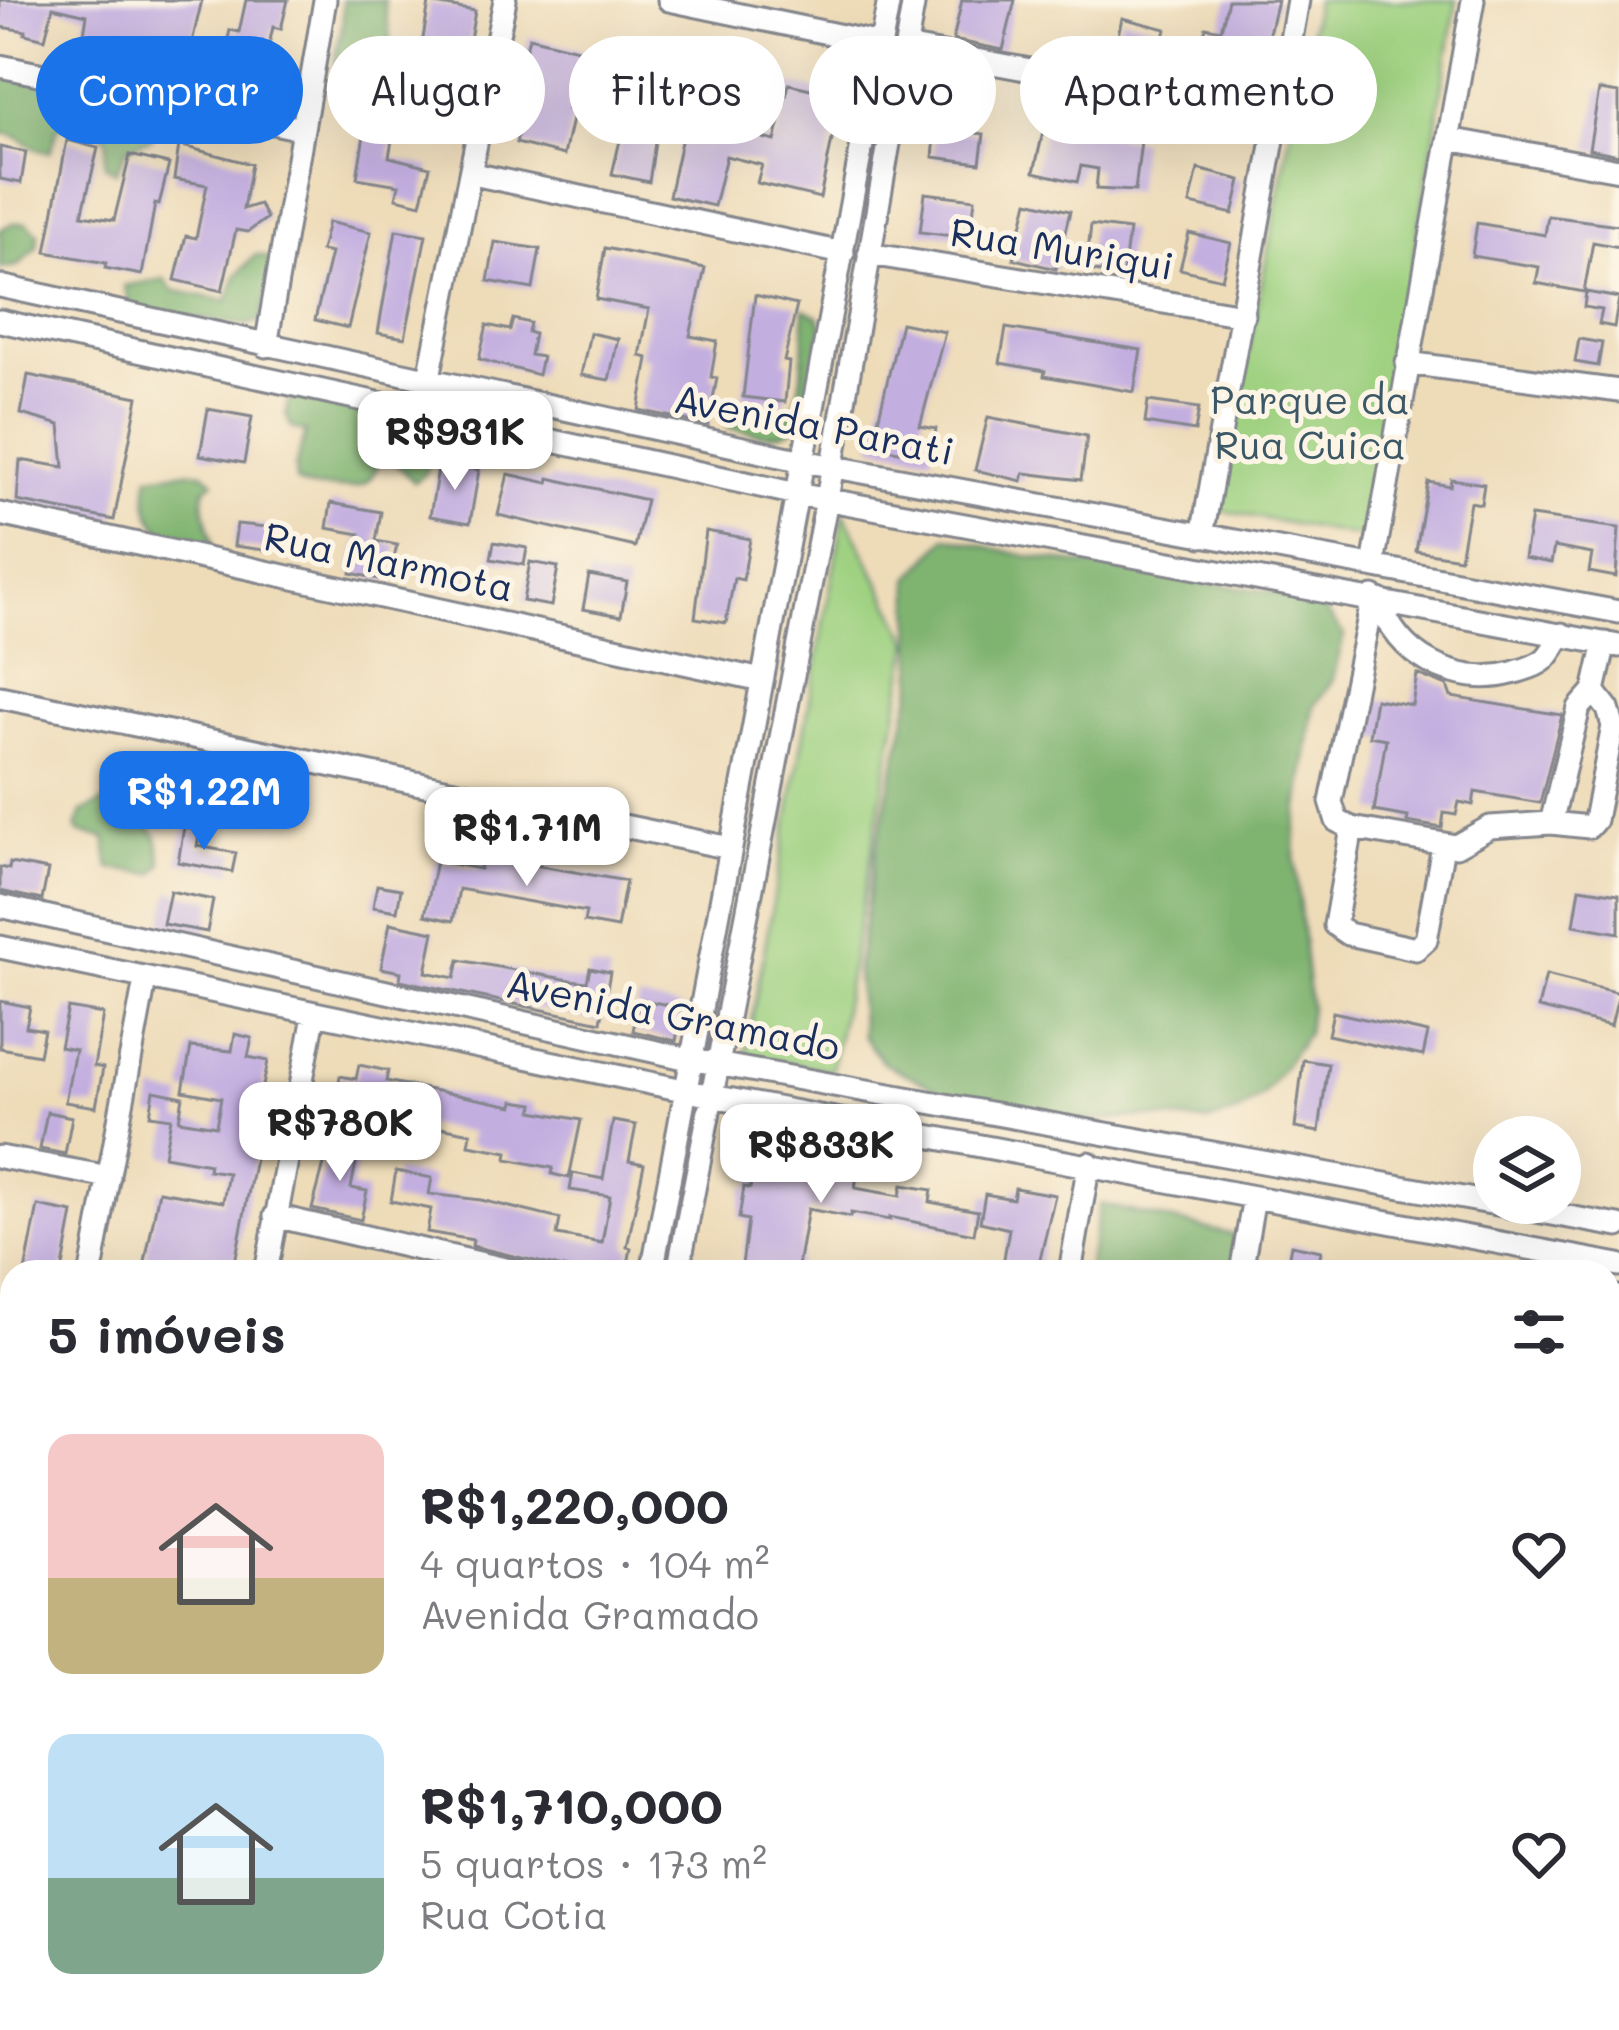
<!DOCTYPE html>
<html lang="pt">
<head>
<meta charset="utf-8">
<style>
  body { margin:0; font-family:Mali,sans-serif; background:#f2f2f3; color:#2b2b33; height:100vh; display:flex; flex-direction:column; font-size:45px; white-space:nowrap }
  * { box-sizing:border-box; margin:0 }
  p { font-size:39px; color:#7c7c81 }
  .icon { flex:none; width:66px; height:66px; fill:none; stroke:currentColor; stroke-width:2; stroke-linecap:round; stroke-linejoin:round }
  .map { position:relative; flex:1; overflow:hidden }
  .side { position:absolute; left:0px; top:1260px; width:1620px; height:771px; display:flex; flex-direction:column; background:#fff; border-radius:36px 36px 0 0; box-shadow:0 12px 48px #0002 }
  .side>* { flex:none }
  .top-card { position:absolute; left:36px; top:36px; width:1548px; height:108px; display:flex; gap:24px }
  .fabs { position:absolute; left:1473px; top:1116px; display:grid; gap:24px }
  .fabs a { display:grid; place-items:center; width:108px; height:108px; border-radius:50%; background:#fff; box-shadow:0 12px 48px #0002; font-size:60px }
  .price { position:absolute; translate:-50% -102px; padding:0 27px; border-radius:24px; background:#fff; color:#222; font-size:39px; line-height:78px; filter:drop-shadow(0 3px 6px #0008) }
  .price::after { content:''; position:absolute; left:50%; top:72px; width:36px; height:27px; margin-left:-18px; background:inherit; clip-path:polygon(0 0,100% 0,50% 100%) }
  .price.selected { background:#1a73e8; color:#fff }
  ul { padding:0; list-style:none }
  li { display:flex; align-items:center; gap:36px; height:300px; padding:0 48px }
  li span { display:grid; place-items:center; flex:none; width:336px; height:240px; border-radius:24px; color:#555 }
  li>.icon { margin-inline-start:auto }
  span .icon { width:144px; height:144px; fill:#fffc; stroke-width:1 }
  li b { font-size:51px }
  h2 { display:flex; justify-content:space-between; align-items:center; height:144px; padding:0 48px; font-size:51px }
  .chip { padding:0 42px; border-radius:54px; background:#fff; box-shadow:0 12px 48px #0002; font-size:42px; line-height:108px }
  .chip.selected { background:#1a73e8; color:#fff }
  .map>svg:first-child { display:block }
  .green { fill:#9fd181; stroke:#5d8070; stroke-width:3 }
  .forest { fill:#7fb36f; stroke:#4d7166; stroke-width:3 }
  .building { fill:#c3aee0 }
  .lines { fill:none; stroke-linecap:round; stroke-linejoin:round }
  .minor-casing { stroke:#84868c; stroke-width:27 }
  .minor { stroke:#fff; stroke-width:21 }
  .labels { text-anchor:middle; stroke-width:10; stroke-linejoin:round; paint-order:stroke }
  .street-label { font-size:39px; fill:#1b2f5e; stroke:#fcf5e5 }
  .park-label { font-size:39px; fill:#3c5867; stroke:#fcf5e5 }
</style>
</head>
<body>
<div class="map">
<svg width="1619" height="2030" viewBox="0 0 1619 2030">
  <rect width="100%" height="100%" fill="#fcf5e5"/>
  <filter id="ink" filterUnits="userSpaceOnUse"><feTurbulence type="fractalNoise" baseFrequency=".00833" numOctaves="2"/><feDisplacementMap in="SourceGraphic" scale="24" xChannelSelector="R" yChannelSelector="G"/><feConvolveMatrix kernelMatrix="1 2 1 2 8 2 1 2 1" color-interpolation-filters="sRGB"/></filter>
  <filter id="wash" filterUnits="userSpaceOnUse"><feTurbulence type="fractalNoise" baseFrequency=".004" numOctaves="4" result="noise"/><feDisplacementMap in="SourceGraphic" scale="48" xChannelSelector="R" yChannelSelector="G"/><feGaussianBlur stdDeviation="2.7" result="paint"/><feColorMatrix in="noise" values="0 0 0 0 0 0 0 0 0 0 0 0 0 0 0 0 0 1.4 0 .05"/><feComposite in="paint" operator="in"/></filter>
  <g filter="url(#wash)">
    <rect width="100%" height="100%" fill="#eedcb9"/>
    <!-- green -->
    <path class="green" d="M1316,0H1457L1366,538L1218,510Z
      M844,513L910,642L832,1070L745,1056Z
      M1608,1948L1619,1949V2030H1595L1597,2019H1608Z"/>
    <!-- forest -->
    <path class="forest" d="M342,0H384L394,62V92L355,125C348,111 339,95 336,79C331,51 347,33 342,0Z
      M0,78C23,79 54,80 75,92C83,97 89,105 98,109C121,117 143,110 152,138L127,148L116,172L105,165L107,139L96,130L58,126L50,152C29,151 22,133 0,133Z
      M13,223H27L38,233L37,247L19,265L0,269V230Z
      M256,255L269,258L273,270L260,321L247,325L131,310L124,286L165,279L172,290L227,301L236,276Z
      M804,309L818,316L824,328L802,420C787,443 754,433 729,428L722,418L732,410L787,418C807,389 803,343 804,309Z
      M301,395L430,422L436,435L425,474L414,482L397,464L393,452L382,456C371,485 362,490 332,488C317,487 308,491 296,481L295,467L306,432L292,428L286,415L288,402Z
      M189,471L203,472L214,481L204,490L203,503L213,545L205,553C166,541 138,520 149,476Z
      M947,537L1026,556L1298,596L1326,612L1344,635L1333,679L1314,706L1296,828L1295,860L1310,1007L1307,1033L1264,1094L1239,1112L1207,1122L1148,1117L1083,1121L947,1094L884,1063L862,1036L857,970L876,848L914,681L910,578Z
      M133,789L147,808L148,825L157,837L162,864L154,874L110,869L105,838L80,833L76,828L82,812Z
      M1100,1204L1238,1236L1231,1272H1087Z
      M948,2019H1094L1091,2030H951Z"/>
    <g id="blocks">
      <!-- building -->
      <path class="building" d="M0,0H202L184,76L154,69L158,52L120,43L118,58L81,52L87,15L53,7L45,39L25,34L26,31L0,27Z
        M246,0H288L281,29L273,27L261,80L221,70L230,30L239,32Z
        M962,0H1015L1003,50L953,40Z
        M1228,0H1277L1257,83L1196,68L1206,27L1221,30Z
        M429,3L475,11L463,80L457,79L445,128L414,120L427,63L419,62Z
        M1122,18L1166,29L1155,76L1111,66Z
        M529,37L582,50L568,109L574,110L564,155L516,143L530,81L519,79Z
        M637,50L668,55L664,86L632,82Z
        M699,60L740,69L727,129L775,141L789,84L841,96L820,198L757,183L762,165L726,156L714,206L669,196Z
        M1599,90L1619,93V155L1589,149Z
        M1045,123L1141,141L1135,191L1096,189L1098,169L1081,166L1077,182L1034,172Z
        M623,128L656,136L649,182L612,174Z
        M936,128L984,134L980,163L933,157Z
        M364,135L392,140L389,157L430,167L421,204L396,198L399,185L357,178Z
        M67,140L98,148L82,215L114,220L130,155L169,164L159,205L155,204L142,275L105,268L106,263L46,252Z
        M179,145L251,164L243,209L259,204L267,218L248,232L236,230L222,291L175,280L186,236L196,238L207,185L174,179Z
        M0,147L26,152L21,183L0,179Z
        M1198,169L1241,180L1233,214L1190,204Z
        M925,193L975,199L970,238L920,232Z
        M1028,201L1070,211L1056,269L1014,259Z
        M1548,216L1619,225V247L1593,242L1584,292L1536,283L1539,267L1472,256L1477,223L1545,235Z
        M328,222L371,232L348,328L315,320L331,253L321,251Z
        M1091,225L1129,230L1123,275L1086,270Z
        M396,230L426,235L405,338L378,333Z
        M1189,233L1231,243L1222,279L1180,269Z
        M495,242L540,249L533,289L488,281Z
        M605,248L705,268L690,336L717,341L711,377L717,378L708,425L639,410L648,358L640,356L649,309L596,299Z
        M1586,292L1619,298L1614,327L1599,324L1602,310L1584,307Z
        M755,295L797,305L784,361L789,362L785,402L743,397Z
        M513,319L530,323L528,332L534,334L530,355L542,357L538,375L479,359L487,325L510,330Z
        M901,323L945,332L920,426L936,429L931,457L872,446Z
        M1006,328L1141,350L1134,392L1044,376L1045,371L1000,363Z
        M590,333L618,339L609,380L581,375Z
        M1579,339L1602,343L1598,366L1575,362Z
        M28,375L138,397L114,520L17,501L20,460L64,467L60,425L21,414Z
        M1148,401L1199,408L1195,431L1145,423Z
        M208,409L252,417L244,463L200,455Z
        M988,417L1087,436L1081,480L1024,473L1022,481L975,470Z
        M439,463L479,470L470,523L430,516Z
        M508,474L548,483L549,478L646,500L635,547L498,515Z
        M1451,479L1484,484L1481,504L1470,502L1460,558L1416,551L1428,482L1450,486Z
        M331,503L381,512L376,541L397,545L389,581L351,573L360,534L327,528Z
        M1531,516L1619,528L1616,577L1589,572L1592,554L1554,547L1551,563L1524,558Z
        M237,524L268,527L265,550L234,546Z
        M706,531L750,539L743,580L734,578L726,623L695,618Z
        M494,542L527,548L524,565L491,559Z
        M530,562L558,567L551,606L523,601Z
        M589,575L627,582L621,616L583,609Z
        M1417,674L1447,686L1451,697L1562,715L1540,803L1475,792L1473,805L1459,802L1456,815L1444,813L1442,828L1407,822L1408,817L1374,811L1386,739L1369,736L1375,699L1412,705Z
        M184,827L200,831L197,846L236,853L232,872L178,862Z
        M483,856L626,881L617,928L584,922L586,912L459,889L453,921L425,915L436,861L480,869Z
        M10,863L48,870L42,900L0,891V867L9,869Z
        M377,885L401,889L397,911L373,907Z
        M1580,888L1619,894V933L1574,925Z
        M170,891L213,900L207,932L163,924Z
        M390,923L434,932L426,972L455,978L459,960L570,980L587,982L590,968L610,972L601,1022L400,980L401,972L381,968Z
        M1546,975L1619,993L1611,1026L1538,1008Z
        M639,999L682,1008L676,1041L633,1031Z
        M0,1001L30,1007L26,1027L44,1030L39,1055L0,1048Z
        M68,1008L103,1014L94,1066L103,1068L96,1107L65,1102L75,1050L60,1047Z
        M1333,1012L1428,1033L1423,1056L1328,1035Z
        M235,1034L252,1038L248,1057L268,1061L254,1131L260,1133L233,1272H143L159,1191L223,1202L228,1173L208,1170L209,1164L164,1156L171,1118L150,1115L154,1091L183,1097L179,1120L216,1126L221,1098L183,1091L191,1047L232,1051Z
        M1303,1060L1328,1064L1319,1132L1295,1128Z
        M359,1065L388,1071L386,1081L513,1106L514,1101L534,1104L533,1111L581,1120L569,1178L552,1174L553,1168L507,1159L508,1152L469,1145L471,1133L415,1122L417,1110L379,1103L373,1136L348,1132L354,1098L337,1094L340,1076L356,1079Z
        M47,1112L72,1117L65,1154L40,1149Z
        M613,1121L636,1125L629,1161L644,1164L627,1247L631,1248L627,1270L580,1272L472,1246L473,1240L427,1232L431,1209L391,1201L396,1171L432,1178L429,1194L481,1200L560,1219L557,1235L602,1243L610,1196L570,1190L573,1173L603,1179Z
        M330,1142L359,1148L351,1188L367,1191L361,1220L312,1209Z
        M758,1142L801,1149L799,1159L858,1170L855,1188L900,1196L902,1185L932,1190L930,1202L978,1211L974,1234L890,1217V1220L851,1213L850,1217L808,1209L797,1272H741L748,1220L739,1218L744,1187L750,1188Z
        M1015,1188L1055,1195L1037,1272L1002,1270L1009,1229L980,1222L985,1194L1013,1199Z
        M38,1206L73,1213L62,1272H25Z
        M1291,1245L1321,1251L1317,1272H1286Z"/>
    </g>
  </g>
  <g filter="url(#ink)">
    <use href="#blocks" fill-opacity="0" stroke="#84868c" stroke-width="3"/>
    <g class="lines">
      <!-- minor casing -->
      <g class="minor-casing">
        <path id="minor" d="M669,0L881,44
          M906,47L1279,116
          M0,66L302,129
          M1449,139L1619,170
          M473,174L843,253
          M869,254L1243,315
          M0,286L803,461L1619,612
          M0,321L797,494L1619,646
          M266,346L325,0
          M1407,363L1619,391
          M428,382L505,0
          M0,514L762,680
          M1202,536L1298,0
          M1373,565L1473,0
          M1373,597L1331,802L1337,821L1352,828L1456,846L1490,827L1551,823L1589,827L1595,820L1613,726L1608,709L1594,691
          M1380,600C1394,656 1458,688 1512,673C1523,670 1538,666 1546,658C1552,652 1557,641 1562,634
          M0,697L730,848
          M1551,823L1579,708L1594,691L1605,643
          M1352,828L1335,925L1348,934L1416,949L1426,940L1443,846
          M0,906L689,1059L1619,1226
          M0,947L712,1096L1619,1265
          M0,1157L109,1177
          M275,1216L518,1272
          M91,1272L145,980
          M266,1272L314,1016
          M652,1272L889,0
          M678,1272L827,499L914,0
          M1070,1272L1089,1163
          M1241,1272L1254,1197
          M1608,1355L1619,1297
          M0,1365L12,1367
          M1608,1541L1619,1479
          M0,1571L12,1573
          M1608,1678L1619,1679
          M0,1762L12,1697
          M1608,1882L1619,1884
          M1136,2019L1194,2030
          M133,2030L135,2019
          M514,2030L515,2019
          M542,2030L544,2019
          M938,2030L939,2019
          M1101,2030L1103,2019
          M1487,2030L1488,2019
          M1518,2030L1520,2019"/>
      </g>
      <!-- minor -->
      <use href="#minor" class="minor"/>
    </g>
  </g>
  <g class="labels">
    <!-- street labels -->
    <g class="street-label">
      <text transform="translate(1062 249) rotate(9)" y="14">Rua Muriqui</text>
      <text transform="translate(814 425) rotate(11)" y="14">Avenida Parati</text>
      <text transform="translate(389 562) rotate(12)" y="14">Rua Marmota</text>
      <text transform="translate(673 1015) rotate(11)" y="14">Avenida Gramado</text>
    </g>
    <!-- park labels -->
    <g class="park-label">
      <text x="1310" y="414">Parque da<tspan x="1310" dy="45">Rua Cuica</tspan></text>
    </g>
  </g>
</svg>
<div class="fabs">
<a><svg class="icon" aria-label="layers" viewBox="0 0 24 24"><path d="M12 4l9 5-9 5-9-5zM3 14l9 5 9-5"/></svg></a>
</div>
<b class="price" style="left:455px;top:493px">R$931K</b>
<b class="price selected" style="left:204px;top:853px">R$1.22M</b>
<b class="price" style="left:527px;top:889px">R$1.71M</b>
<b class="price" style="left:340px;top:1184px">R$780K</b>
<b class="price" style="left:821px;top:1206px">R$833K</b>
<div class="top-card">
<a class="chip selected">Comprar</a>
<a class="chip">Alugar</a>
<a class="chip">Filtros</a>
<a class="chip">Novo</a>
<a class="chip">Apartamento</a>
</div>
<section class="side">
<h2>5 imóveis<svg class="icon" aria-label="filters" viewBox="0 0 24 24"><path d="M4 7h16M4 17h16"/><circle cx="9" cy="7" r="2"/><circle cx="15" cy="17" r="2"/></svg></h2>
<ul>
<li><span style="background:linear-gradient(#f6c9c9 60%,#c2b280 0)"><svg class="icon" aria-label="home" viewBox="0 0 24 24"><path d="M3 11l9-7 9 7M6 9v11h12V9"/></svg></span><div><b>R$1,220,000</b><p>4 quartos · 104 m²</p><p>Avenida Gramado</p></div><svg class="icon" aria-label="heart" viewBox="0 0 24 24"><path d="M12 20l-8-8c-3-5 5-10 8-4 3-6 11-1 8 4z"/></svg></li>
<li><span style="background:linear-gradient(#bfe0f5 60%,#7fa58c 0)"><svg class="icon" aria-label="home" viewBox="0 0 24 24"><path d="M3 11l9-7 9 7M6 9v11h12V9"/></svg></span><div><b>R$1,710,000</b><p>5 quartos · 173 m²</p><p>Rua Cotia</p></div><svg class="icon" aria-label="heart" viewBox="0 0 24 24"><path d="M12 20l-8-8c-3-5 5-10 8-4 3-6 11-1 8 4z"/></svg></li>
</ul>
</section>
</div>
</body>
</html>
